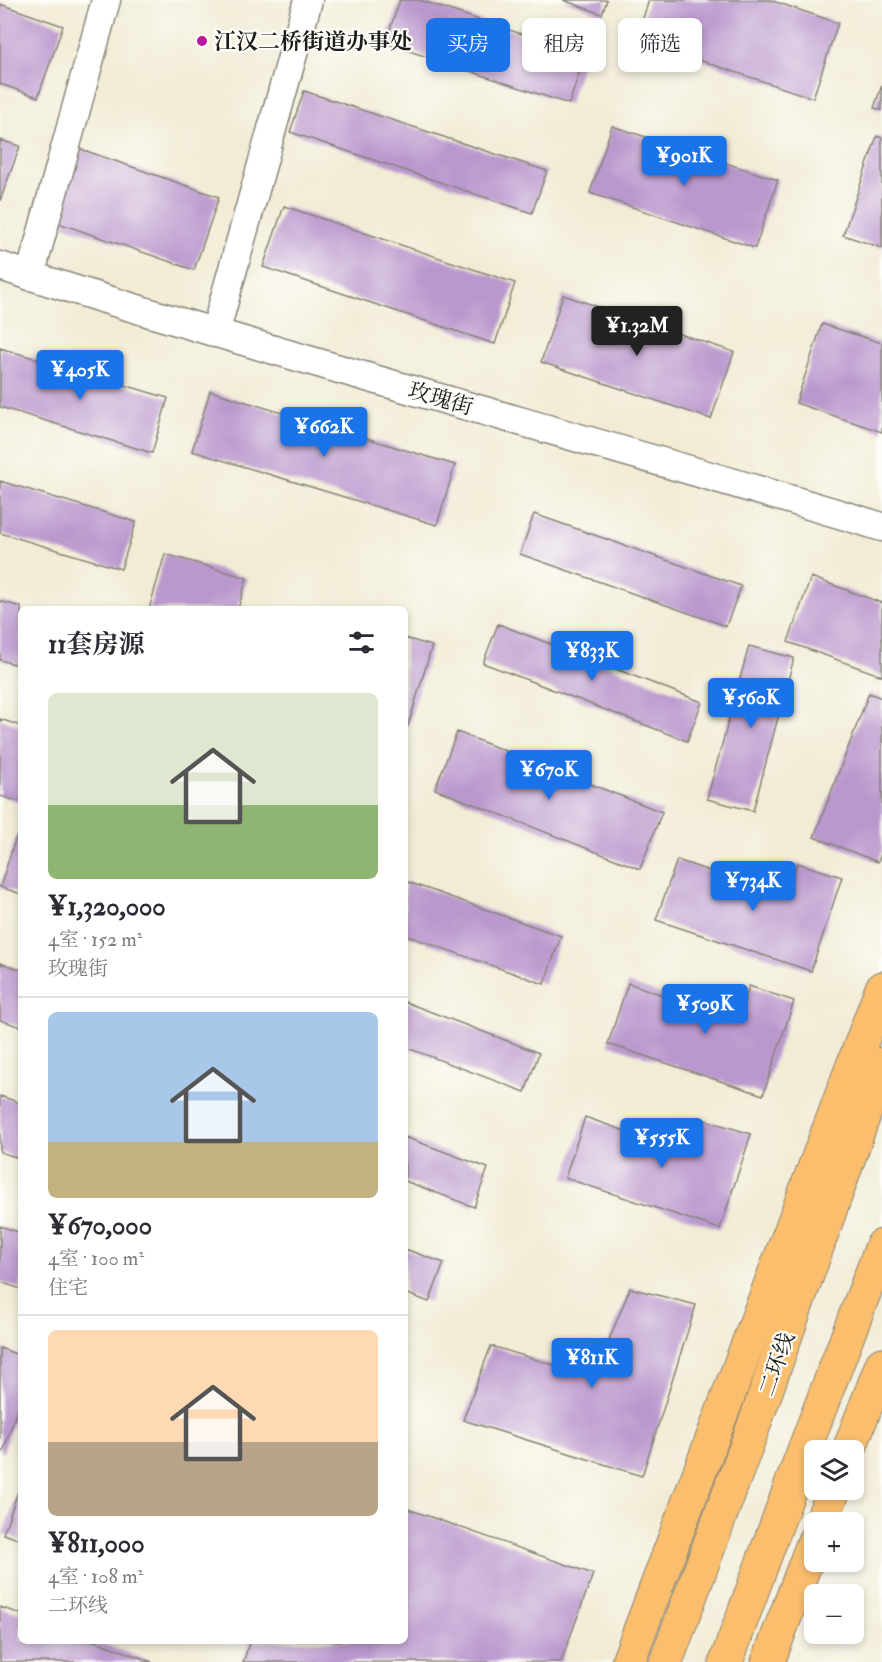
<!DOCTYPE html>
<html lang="zh">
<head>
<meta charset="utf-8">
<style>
  body { margin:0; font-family:"IM FELL Double Pica","Noto Serif SC",serif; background:#f7f7f7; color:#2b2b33; height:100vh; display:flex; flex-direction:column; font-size:22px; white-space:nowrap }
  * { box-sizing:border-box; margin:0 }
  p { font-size:20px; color:#7c7c81 }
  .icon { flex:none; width:33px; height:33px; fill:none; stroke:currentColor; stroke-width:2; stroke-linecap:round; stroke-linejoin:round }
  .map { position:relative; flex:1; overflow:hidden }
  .panel { position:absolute; left:18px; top:606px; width:390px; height:1038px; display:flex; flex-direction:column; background:#fff; border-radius:9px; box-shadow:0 3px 9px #0003 }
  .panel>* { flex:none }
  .guide { position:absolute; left:426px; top:18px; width:366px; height:54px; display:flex; gap:12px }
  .buttons { position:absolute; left:804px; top:1440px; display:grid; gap:12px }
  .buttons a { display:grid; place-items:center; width:60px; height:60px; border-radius:9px; background:#fff; box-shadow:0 3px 9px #0003; font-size:30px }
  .price { position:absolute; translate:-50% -51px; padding:0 14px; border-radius:6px; background:#1a73e8; color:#fff; font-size:20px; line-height:39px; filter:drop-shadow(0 2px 3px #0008) }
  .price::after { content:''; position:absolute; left:50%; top:36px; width:18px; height:14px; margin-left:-9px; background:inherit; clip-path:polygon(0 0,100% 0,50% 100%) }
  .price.current { background:#222; color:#fff }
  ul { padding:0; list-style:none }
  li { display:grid; align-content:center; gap:12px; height:318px; padding:0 30px }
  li+li { border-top:2px solid #e1e1e2 }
  li span { display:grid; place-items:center; height:186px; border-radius:9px; color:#555 }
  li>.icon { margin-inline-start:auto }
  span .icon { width:108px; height:108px; fill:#fffc; stroke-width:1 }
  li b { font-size:26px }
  h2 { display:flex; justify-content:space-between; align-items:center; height:72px; padding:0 30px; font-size:26px }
  .pill { padding:0 21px; border-radius:9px; background:#fff; box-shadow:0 3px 9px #0003; font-size:21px; line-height:54px }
  .pill.current { background:#1a73e8; color:#fff }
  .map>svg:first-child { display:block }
  .building { fill:#ba98ce }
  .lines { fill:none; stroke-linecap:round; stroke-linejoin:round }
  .minor-casing { stroke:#878478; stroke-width:31 }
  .major-casing { stroke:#878478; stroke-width:35 }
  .highway-casing { stroke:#878478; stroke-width:35 }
  .minor { stroke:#fff; stroke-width:28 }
  .major { stroke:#fabe6d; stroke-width:33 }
  .highway { stroke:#fabe6d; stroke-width:33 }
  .poi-dot { fill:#b5179e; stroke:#fdfcf7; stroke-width:2 }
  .labels { text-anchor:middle; stroke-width:4.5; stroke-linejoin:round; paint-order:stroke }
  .poi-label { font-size:22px; font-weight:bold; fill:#1c1c1c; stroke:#fdfcf7; text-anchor:start }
  .street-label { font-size:22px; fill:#1c1c1c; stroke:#fdfcf7 }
</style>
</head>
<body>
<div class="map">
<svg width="882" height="1662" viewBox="0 0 882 1662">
  <rect width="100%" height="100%" fill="#fdfcf7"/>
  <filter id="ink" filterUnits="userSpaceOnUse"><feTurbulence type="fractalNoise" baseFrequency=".0167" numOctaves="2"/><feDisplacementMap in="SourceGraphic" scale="12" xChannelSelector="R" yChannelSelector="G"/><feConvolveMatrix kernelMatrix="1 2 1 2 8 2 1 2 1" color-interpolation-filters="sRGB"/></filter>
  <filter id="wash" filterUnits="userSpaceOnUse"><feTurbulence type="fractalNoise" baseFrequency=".008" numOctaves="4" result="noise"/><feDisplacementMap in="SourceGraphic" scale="24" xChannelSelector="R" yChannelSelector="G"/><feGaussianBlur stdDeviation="1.35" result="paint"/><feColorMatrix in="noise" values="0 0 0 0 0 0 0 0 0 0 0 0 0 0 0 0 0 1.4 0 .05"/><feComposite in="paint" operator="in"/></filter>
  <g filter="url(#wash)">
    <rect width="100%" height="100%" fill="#f2ecd5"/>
    <g id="blocks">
      <!-- building -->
      <path class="building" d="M400,0H419L585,55L569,104L385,43Z
        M563,0H607L602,14Z
        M649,0H770L838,23L813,98L636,39Z
        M0,4L63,26L38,97L0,84Z
        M882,85V110L874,108Z
        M304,91L547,171L532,213L290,132Z
        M612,126L778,180L755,248L590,193Z
        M877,136L882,138V248L843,235Z
        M0,140L20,146L0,201Z
        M66,144L219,197L194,270L41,217Z
        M284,206L515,283L495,344L263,267Z
        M563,295L734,352L711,419L541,362Z
        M822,324L882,343V432L796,403Z
        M0,348L168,398L152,453L0,407Z
        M210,391L455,465L437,525L192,451Z
        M0,481L136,522L121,569L0,533Z
        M534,514L741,586L726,626L520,554Z
        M165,554L247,578L238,609H149Z
        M811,577L882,603V676L788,642Z
        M0,601L21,607V666L0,660Z
        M498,624L702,702L687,741L483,663Z
        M405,638L432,646L408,726L405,725Z
        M749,646L794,658L753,811L707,799Z
        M869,693L882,698V851L878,862L814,837Z
        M0,719L21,726V802L0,796Z
        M457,732L662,812L640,869L435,789Z
        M16,837L21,838V894L0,887Z
        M677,860L786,897L797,863L842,877L811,971L656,920Z
        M405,881L561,936L544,984L405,935Z
        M0,963L21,970V1027L0,1020Z
        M628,983L738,1021L749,986L794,1001L763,1095L608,1044Z
        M405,1002L539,1053L525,1092L405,1047Z
        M0,1096L21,1103V1159L0,1152Z
        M585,1117L694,1155L705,1120L751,1134L720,1229L565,1178Z
        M405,1137L488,1168L474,1207L405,1181Z
        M0,1226L21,1233V1289L0,1282Z
        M405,1249L444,1263L429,1302L405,1293Z
        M630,1288L696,1305L642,1476L463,1420L491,1346L594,1377Z
        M0,1348L21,1356V1398L3,1452H0Z
        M21,1483V1540L3,1534Z
        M405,1508L593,1574L561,1662H243L250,1641H405Z
        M0,1607L21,1614V1641H95L152,1662H0Z"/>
    </g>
  </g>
  <g filter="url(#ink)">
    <use href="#blocks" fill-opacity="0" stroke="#878478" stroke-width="1.5"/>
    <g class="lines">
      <!-- minor casing -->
      <g class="minor-casing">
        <path id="minor" d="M0,266C292,360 589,438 882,527
          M30,276L106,0
          M215,333L308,0"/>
      </g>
      <!-- major casing -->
      <g class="major-casing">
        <path id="major" d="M849,1450L882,1364
          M821,1522L834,1490
          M628,1662L882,988
          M768,1662L814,1541"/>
      </g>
      <!-- highway casing -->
      <g class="highway-casing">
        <path id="highway" d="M666,1662L753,1428L882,1064
          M726,1662L804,1450L882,1246"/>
      </g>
      <!-- minor -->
      <use href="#minor" class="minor"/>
      <!-- major -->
      <use href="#major" class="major"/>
      <!-- highway -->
      <use href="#highway" class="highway"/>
    </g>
  </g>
  <!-- markers -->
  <circle class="poi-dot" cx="202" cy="41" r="6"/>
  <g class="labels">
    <!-- poi labels -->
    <g class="poi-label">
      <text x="214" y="49">江汉二桥街道办事处</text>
    </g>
    <!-- street labels -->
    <g class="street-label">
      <text transform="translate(441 398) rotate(16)" y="8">玫瑰街</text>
      <text transform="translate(776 1364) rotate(-71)" y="8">二环线</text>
    </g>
  </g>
</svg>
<div class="buttons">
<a><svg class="icon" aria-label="layers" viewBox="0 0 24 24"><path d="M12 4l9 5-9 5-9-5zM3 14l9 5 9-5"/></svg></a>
<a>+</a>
<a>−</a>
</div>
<b class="price" style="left:684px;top:187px">¥901K</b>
<b class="price current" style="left:637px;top:357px">¥1.32M</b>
<b class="price" style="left:80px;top:401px">¥405K</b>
<b class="price" style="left:324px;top:458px">¥662K</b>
<b class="price" style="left:592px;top:682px">¥833K</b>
<b class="price" style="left:751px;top:729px">¥560K</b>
<b class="price" style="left:549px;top:801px">¥670K</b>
<b class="price" style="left:753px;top:912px">¥734K</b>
<b class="price" style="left:705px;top:1035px">¥509K</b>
<b class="price" style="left:662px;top:1169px">¥555K</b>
<b class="price" style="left:592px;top:1389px">¥811K</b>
<div class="guide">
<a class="pill current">买房</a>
<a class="pill">租房</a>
<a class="pill">筛选</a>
</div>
<section class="panel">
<h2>11套房源<svg class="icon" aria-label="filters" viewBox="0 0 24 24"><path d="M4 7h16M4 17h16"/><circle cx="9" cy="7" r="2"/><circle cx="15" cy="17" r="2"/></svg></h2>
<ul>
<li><span style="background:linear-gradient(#dfe7d0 60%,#8fb573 0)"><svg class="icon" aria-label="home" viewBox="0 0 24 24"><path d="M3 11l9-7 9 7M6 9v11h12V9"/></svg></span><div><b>¥1,320,000</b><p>4室 · 152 m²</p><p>玫瑰街</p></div></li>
<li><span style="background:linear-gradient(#a9c7e8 70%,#c2b280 0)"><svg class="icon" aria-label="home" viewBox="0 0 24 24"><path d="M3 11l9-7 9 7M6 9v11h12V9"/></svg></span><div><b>¥670,000</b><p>4室 · 100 m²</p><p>住宅</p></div></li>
<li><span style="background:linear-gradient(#ffd9b3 60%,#b9a48a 0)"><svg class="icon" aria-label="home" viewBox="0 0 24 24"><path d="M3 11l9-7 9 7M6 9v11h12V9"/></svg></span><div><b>¥811,000</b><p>4室 · 108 m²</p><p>二环线</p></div></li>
</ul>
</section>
</div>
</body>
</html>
